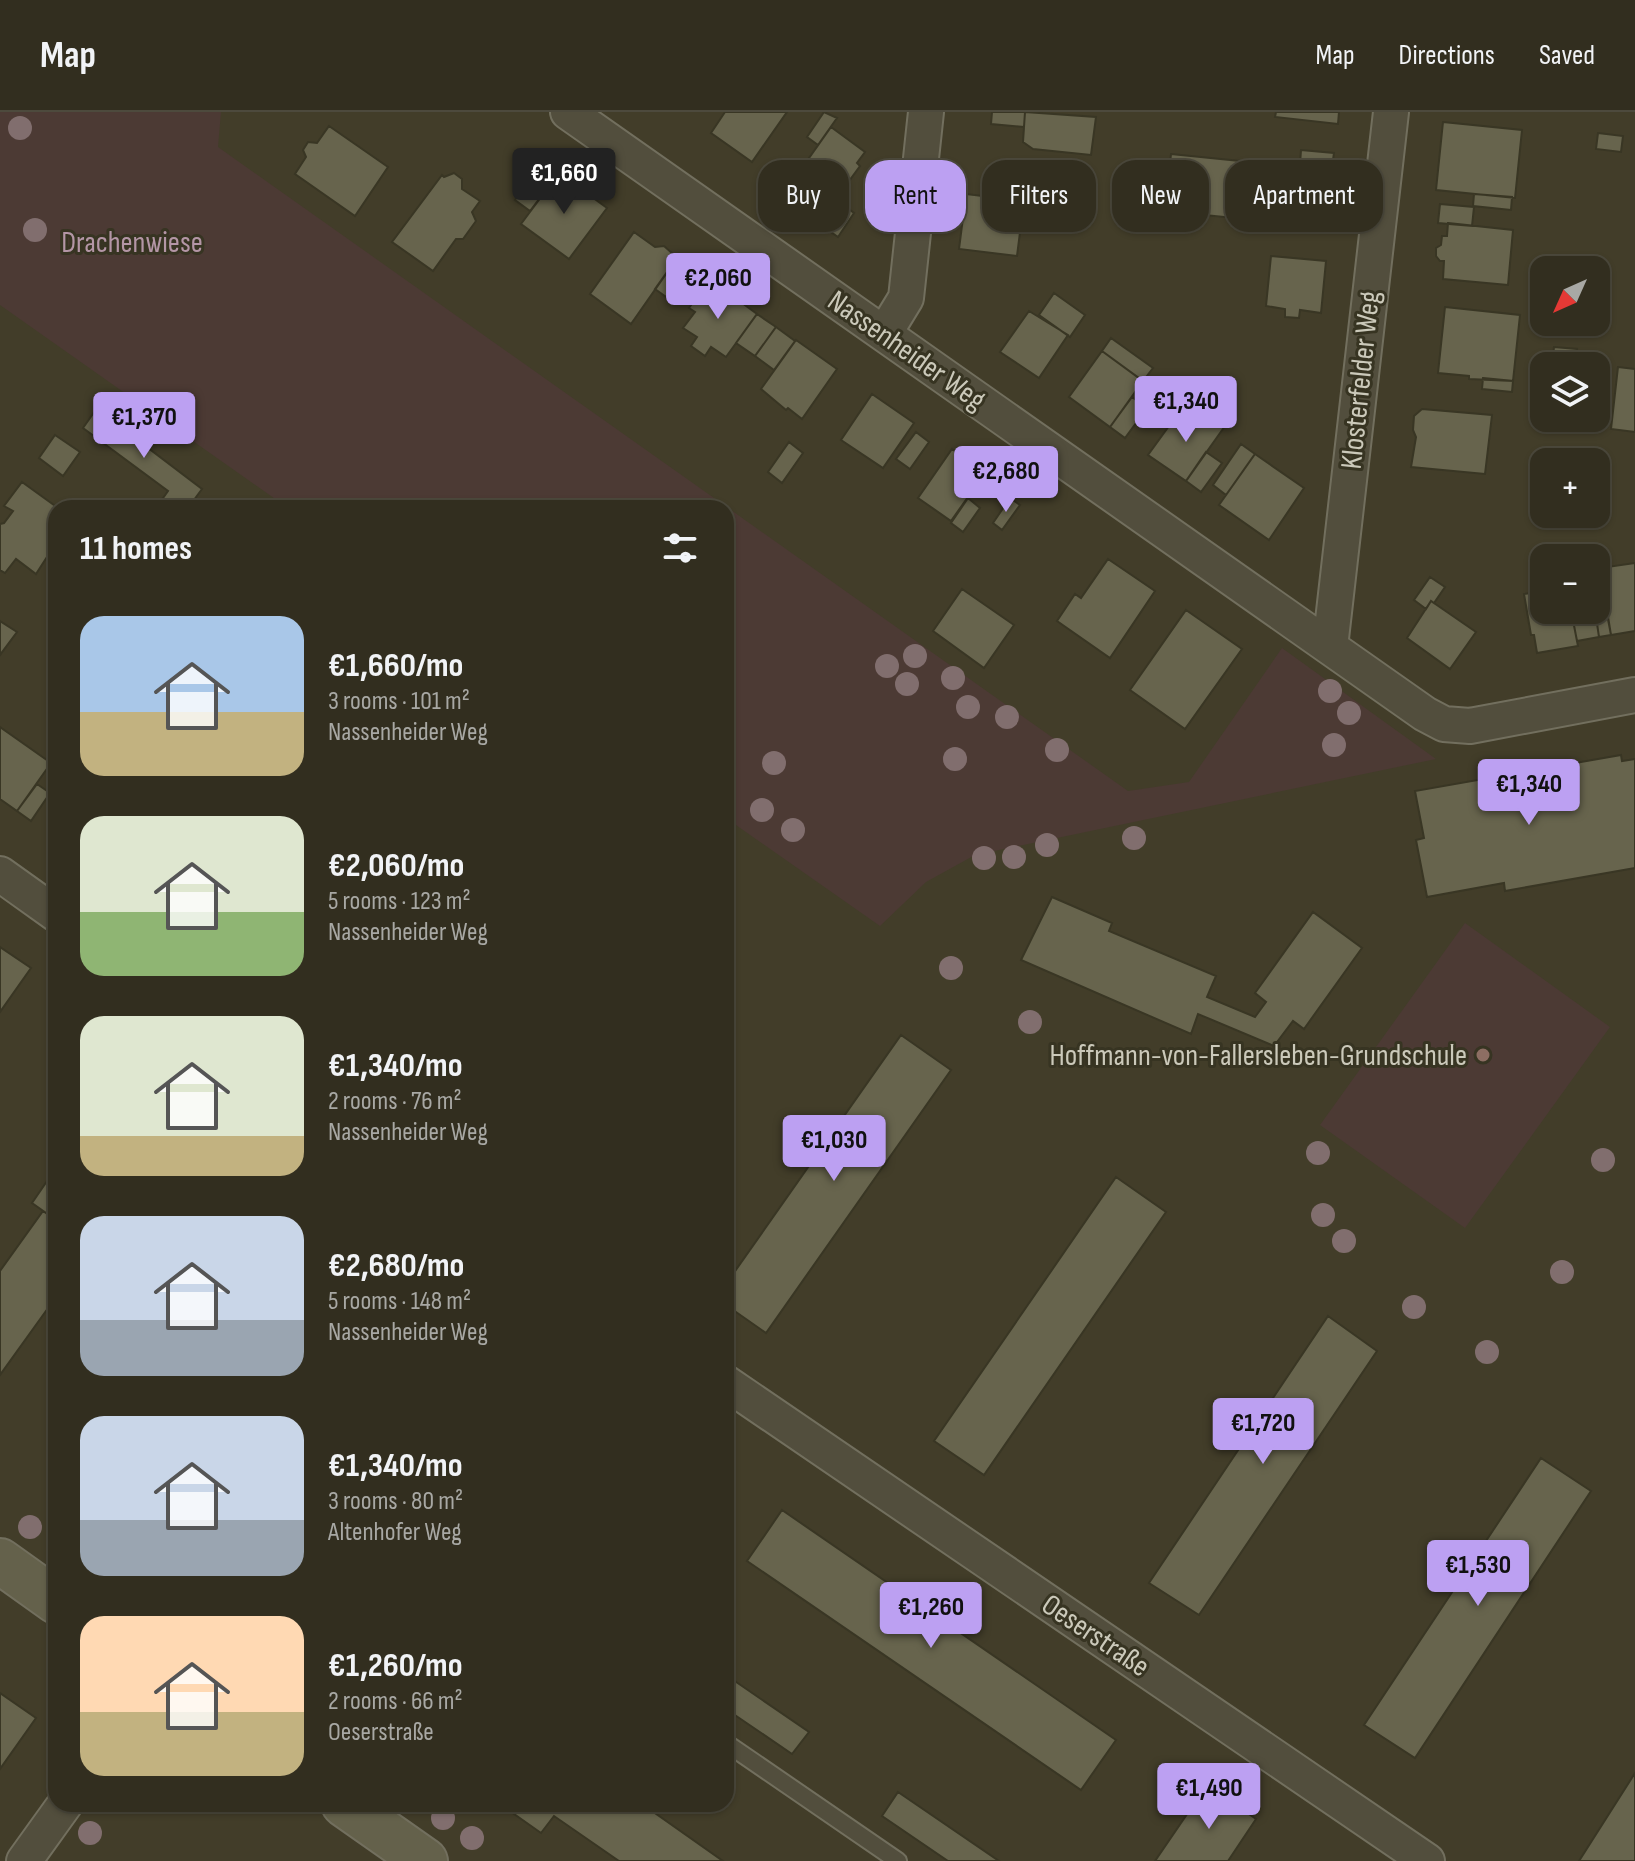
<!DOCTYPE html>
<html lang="en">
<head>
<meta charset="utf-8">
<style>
  body { margin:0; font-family:"Sofia Sans Condensed",sans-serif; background:#3a3628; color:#f1f3f6; height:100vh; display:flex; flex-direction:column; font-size:30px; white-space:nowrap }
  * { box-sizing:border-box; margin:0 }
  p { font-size:26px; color:#a8a8a4 }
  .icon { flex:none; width:44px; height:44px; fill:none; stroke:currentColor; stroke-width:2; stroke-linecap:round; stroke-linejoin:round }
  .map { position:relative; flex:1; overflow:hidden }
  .drawer { position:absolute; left:48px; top:388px; width:686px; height:1312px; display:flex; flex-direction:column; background:#322e1f; border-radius:24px; box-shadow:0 2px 6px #0004,0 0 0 2px #4d4a3d }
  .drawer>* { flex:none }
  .top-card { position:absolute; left:758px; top:48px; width:756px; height:72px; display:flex; gap:16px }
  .needle { width:52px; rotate:225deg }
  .buttons { position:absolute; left:1530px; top:144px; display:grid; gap:16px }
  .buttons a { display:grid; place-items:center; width:80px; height:80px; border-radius:16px; background:#322e1f; box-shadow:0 2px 6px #0004,0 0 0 2px #4d4a3d; font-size:40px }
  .price { position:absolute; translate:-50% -68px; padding:0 18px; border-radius:8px; background:#bca0f2; color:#111; font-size:26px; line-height:52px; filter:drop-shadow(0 2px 4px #0008) }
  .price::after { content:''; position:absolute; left:50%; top:48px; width:24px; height:18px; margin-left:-12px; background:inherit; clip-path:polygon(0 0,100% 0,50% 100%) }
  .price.active { background:#222; color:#fff }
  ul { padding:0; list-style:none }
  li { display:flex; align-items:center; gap:24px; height:200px; padding:0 32px }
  li span { display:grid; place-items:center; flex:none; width:224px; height:160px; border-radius:24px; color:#555 }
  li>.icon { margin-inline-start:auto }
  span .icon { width:96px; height:96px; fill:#fffc; stroke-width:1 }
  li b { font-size:34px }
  h2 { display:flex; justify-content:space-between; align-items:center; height:96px; padding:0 32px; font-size:34px }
  .chip { padding:0 28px; border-radius:24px; background:#322e1f; box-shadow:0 2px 6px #0004,0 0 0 2px #4d4a3d; font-size:28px; line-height:72px }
  .chip.active { background:#bca0f2; color:#111 }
  header { display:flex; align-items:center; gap:48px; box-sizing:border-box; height:112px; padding:0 40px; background:#322e1f; border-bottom:2px solid #4d4a3d }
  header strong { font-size:38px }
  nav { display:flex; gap:44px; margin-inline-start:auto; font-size:28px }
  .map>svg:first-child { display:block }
  .green { fill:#4c3a34 }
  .building { fill:#67644d; stroke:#393624; stroke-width:2 }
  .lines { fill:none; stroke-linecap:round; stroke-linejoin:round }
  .lane-casing { stroke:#726f5e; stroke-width:20 }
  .street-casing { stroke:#726f5e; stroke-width:38 }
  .secondary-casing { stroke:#726f5e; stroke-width:48 }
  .lane { stroke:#524e3d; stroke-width:16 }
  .street { stroke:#524e3d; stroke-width:34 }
  .secondary { stroke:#64614b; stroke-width:44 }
  .tree { fill:#816e6e }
  .education-dot { fill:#8d6e63; stroke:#373422; stroke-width:3 }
  .labels { text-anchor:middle; stroke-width:6; stroke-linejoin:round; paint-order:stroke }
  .park-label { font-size:30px; fill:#b496a6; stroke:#373422 }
  .street-label { font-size:30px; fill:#cbc9ba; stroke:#373422 }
  .poi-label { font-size:30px; fill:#cbc9ba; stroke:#373422; text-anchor:end }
</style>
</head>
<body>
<header>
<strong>Map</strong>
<nav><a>Map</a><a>Directions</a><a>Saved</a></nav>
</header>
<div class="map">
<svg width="1635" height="1749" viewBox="0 0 1635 1749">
  <rect width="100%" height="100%" fill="#423d29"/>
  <!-- green -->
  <path class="green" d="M0,0H221L218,35L1128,679L1189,670L1282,536L1436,647L975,743L926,770L880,814L726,706V396H288L0,193Z
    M1465,811L1610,915L1465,1116L1320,1013Z"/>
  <!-- building -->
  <path class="building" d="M725,0H787L752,50L711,21Z
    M824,0L837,6L818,33L807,25Z
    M992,0H1025L1024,15L991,12Z
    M1025,0L1096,5L1091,43L1033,37L1023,30Z
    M1276,0H1339L1338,12L1275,5Z
    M1443,10L1522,18L1515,86L1436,78Z
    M329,14L388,55L355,104L295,62L306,45L303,38L308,30L317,31Z
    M831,15L865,40L857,51L860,54L836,87L854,101L838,125L784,87L805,58L802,56Z
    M1598,21L1623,24L1621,40L1596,37Z
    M1301,38L1334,41L1332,55L1300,52Z
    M1171,42L1240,49L1234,106L1165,99Z
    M537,59L552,70L530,99L515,88Z
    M986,59L1021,74L1019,89L982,84Z
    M454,61L462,67V77L480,89L472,100L476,109L463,127H456L433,159L392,130L442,63L444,65Z
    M559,61L607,96L569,147L521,112Z
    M966,82L1024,89L1017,144L959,137Z
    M1474,82L1512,85L1511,98L1473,94Z
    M1440,92L1474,95L1472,114L1438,111Z
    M1448,111L1513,118L1508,173L1443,167L1444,149H1440L1436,144V136L1441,133L1442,124H1447Z
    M634,120L655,135L664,134L673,142L675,149L631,212L590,182Z
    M1271,144L1326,149L1321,201L1300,198L1299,206L1285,205V197L1266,194Z
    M675,149L689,159L669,187L655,177Z
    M715,171L757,202L726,245L711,235L705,244L691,234L697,225L683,216L695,200L689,196L696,186L701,190Z
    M1054,181L1085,203L1070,225L1039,203Z
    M1445,195L1520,203L1513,269L1469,267V264L1438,261Z
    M1029,199L1068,223L1039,266L1000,240Z
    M757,202L776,215L755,244L736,231Z
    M776,215L795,229L774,258L755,244Z
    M1111,226L1153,256L1143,269L1102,239Z
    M796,228L837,257L802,307L788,296L786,298L761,277Z
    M1554,235L1577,237L1575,254H1552Z
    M1102,239L1143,269L1110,315L1069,285Z
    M1618,255L1635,257V320L1611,317Z
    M1483,266L1513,269L1512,280L1482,277Z
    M872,282L914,311L883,356L841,328Z
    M1132,285L1147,296L1125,326L1110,315Z
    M97,296L140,325L139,329L202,377L188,396H156L168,379L83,316Z
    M1422,297L1492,303L1485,362L1411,355L1416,325L1413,318L1414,304Z
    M1203,298L1225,314L1186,369L1148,343L1177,303L1192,314Z
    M916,320L929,330L910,357L896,347Z
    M55,323L80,340L63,364L39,346Z
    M789,330L803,341L782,371L768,360Z
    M1241,332L1255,342L1226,383L1213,373Z
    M952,337L985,361L951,409L918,386Z
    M1206,340L1222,351L1201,380L1186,369Z
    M1255,342L1304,376L1269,428L1219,393Z
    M22,370L58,396L56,431L36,462L16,447L5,461L0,458V412L4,411L13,399L4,394Z
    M968,386L980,396L963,420L951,411Z
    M1010,386L1020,393L1002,418L993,411Z
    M1108,447L1155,479L1110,546L1057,509L1075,482L1081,486Z
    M1635,451V519L1611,523L1600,456Z
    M1430,465L1445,475L1434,491L1431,489L1426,497L1414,488Z
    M962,477L1014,513L984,556L933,519Z
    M1544,479V498H1571L1578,534L1537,541L1534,523H1531L1524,482Z
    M1604,486L1611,523L1599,525L1595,498L1596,487Z
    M1431,489L1476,520L1450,557L1407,526Z
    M1186,498L1242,537L1185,617L1130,578Z
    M1571,498H1595L1599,525L1577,529Z
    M0,509L17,520L0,543Z
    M0,615L51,651L17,699L0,687Z
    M1621,643L1622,649L1635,647V756L1505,779L1504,771L1427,785L1416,728L1424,726L1415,679Z
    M37,672L50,681L31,709L17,699Z
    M1052,785L1112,811L1109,819L1216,864L1207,885L1255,905L1266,890L1255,881L1313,800L1362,836L1304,917L1293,909L1274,934L1198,902L1191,922L1021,848Z
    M0,835L31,856L0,900Z
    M901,923L951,958L766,1221L726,1193V1172Z
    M56,1056V1108L32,1091Z
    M1116,1065L1166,1100L984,1363L934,1329Z
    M43,1099L56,1108V1185L0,1263V1159Z
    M1328,1204L1377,1239L1199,1503L1149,1471Z
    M1541,1346L1591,1379L1415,1646L1364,1613Z
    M782,1398L1116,1628L1081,1678L747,1449Z
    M726,1563L809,1620L792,1642L726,1597Z
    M0,1581L36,1606L0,1657Z
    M1635,1661V1749H1579Z
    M1207,1673L1256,1707L1228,1749H1155Z
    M898,1680L999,1749H948L882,1704Z
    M500,1692H642L723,1749H619L554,1704L541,1721Z"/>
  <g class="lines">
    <!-- lane casing -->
    <g class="lane-casing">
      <path id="lane" d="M726,1631L898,1749"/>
    </g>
    <!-- street casing -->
    <g class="street-casing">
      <path id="street" d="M568,0L1425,602L1444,612L1470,614L1635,583
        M884,222L906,186L926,0
        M1330,535L1391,0
        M0,762L56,802
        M726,1271L1427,1749
        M24,1749L65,1692"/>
    </g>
    <!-- secondary casing -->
    <g class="secondary-casing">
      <path id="secondary" d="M0,1449L56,1489
        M344,1692L425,1749"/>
    </g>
    <!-- lane -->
    <use href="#lane" class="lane"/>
    <!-- street -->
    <use href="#street" class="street"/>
    <!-- secondary -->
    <use href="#secondary" class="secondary"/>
  </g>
  <!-- trees -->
  <g class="tree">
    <circle cx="20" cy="16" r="12"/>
    <circle cx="35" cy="118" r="12"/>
    <circle cx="915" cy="544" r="12"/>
    <circle cx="887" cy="554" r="12"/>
    <circle cx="953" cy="566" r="12"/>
    <circle cx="907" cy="572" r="12"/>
    <circle cx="1330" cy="579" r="12"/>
    <circle cx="968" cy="595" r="12"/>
    <circle cx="1349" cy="601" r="12"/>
    <circle cx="1007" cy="605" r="12"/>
    <circle cx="1334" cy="633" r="12"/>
    <circle cx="1057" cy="638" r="12"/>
    <circle cx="955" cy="647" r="12"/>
    <circle cx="774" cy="651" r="12"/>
    <circle cx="762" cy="698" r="12"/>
    <circle cx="793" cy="718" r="12"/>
    <circle cx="1134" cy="726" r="12"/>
    <circle cx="1047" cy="733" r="12"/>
    <circle cx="1014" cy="745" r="12"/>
    <circle cx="984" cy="746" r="12"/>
    <circle cx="951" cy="856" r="12"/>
    <circle cx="1030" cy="910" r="12"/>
    <circle cx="1318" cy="1041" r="12"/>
    <circle cx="1603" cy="1048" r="12"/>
    <circle cx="1323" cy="1103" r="12"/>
    <circle cx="1344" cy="1129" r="12"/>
    <circle cx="1562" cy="1160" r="12"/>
    <circle cx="1414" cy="1195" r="12"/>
    <circle cx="1487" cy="1240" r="12"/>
    <circle cx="30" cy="1415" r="12"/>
    <circle cx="443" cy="1706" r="12"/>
    <circle cx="90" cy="1721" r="12"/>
    <circle cx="472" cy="1726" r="12"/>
  </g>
  <!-- markers -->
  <circle class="education-dot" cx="1483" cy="943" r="8"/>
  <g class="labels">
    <!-- park labels -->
    <g class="park-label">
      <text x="132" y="140">Drachenwiese</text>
    </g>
    <!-- street labels -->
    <g class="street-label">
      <text transform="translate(907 238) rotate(35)" y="10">Nassenheider Weg</text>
      <text transform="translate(1360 268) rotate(-84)" y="10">Klosterfelder Weg</text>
      <text transform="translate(1096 1523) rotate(34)" y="10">Oeserstraße</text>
    </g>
    <!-- poi labels -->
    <g class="poi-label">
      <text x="1467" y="953">Hoffmann-von-Fallersleben-Grundschule</text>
    </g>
  </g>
</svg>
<div class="buttons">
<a><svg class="needle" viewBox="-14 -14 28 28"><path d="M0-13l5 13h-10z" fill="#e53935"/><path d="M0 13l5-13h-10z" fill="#a8a8a4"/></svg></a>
<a><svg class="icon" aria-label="layers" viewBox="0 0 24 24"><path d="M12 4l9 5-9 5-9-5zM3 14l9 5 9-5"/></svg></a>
<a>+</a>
<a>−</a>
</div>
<b class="price active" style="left:564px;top:104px">€1,660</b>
<b class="price" style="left:718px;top:209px">€2,060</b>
<b class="price" style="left:1186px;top:332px">€1,340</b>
<b class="price" style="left:144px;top:348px">€1,370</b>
<b class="price" style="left:1006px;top:402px">€2,680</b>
<b class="price" style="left:1529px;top:715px">€1,340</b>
<b class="price" style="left:834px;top:1071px">€1,030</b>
<b class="price" style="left:1263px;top:1354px">€1,720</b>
<b class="price" style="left:1478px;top:1496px">€1,530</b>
<b class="price" style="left:931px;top:1538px">€1,260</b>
<b class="price" style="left:1209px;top:1719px">€1,490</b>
<div class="top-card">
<a class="chip">Buy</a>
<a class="chip active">Rent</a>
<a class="chip">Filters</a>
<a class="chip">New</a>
<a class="chip">Apartment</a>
</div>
<section class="drawer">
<h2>11 homes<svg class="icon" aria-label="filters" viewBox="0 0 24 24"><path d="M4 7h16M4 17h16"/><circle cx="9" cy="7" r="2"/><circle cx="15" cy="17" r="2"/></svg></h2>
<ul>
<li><span style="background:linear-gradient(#a9c7e8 60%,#c2b280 0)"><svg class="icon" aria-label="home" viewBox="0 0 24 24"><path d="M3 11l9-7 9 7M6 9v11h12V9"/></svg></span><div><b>€1,660/mo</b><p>3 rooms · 101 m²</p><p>Nassenheider Weg</p></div></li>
<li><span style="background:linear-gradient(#dfe7d0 60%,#8fb573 0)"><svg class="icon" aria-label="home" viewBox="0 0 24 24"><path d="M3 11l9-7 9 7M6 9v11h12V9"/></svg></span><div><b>€2,060/mo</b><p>5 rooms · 123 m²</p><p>Nassenheider Weg</p></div></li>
<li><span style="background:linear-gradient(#dfe7d0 75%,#c2b280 0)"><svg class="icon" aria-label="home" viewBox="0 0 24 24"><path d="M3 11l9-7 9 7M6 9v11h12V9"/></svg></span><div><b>€1,340/mo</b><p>2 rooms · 76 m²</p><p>Nassenheider Weg</p></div></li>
<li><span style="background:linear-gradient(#c9d6e8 65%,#9aa5b1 0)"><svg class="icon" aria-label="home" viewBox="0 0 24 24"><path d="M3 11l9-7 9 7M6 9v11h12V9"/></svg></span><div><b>€2,680/mo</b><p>5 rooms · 148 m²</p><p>Nassenheider Weg</p></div></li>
<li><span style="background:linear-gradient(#c9d6e8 65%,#9aa5b1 0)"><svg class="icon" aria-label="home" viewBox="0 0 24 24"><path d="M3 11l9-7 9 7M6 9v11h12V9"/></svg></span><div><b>€1,340/mo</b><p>3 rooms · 80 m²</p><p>Altenhofer Weg</p></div></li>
<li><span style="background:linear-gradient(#ffd9b3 60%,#c2b280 0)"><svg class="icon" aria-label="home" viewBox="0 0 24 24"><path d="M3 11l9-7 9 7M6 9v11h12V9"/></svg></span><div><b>€1,260/mo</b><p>2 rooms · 66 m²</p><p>Oeserstraße</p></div></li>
</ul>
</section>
</div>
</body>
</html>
